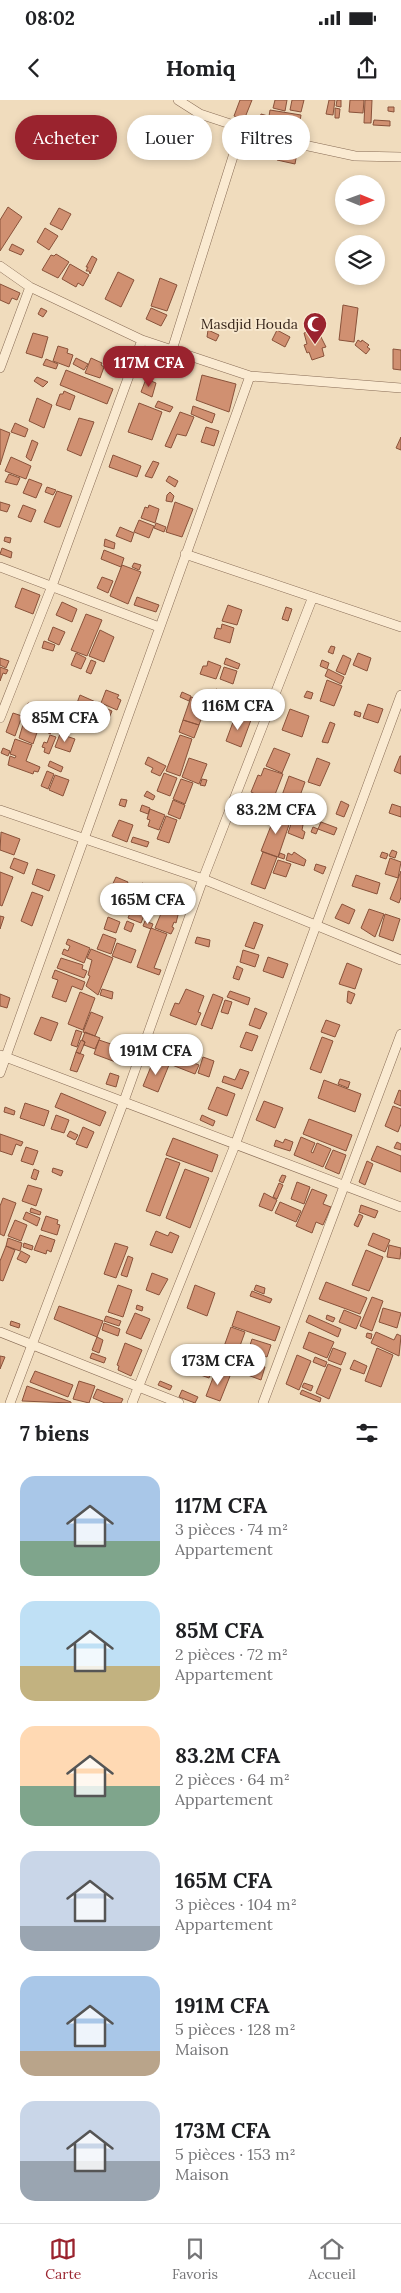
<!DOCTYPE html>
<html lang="fr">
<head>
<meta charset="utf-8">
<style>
  body { margin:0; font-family:Lora,serif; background:#f6f6f6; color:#202124; height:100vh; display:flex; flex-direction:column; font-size:19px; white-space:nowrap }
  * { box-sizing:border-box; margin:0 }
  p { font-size:16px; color:#757577 }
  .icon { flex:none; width:28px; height:28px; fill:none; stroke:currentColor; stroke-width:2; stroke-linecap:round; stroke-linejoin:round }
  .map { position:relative; height:1303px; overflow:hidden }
  .panel { display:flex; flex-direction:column; background:#fff; flex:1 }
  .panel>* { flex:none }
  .hud { position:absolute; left:15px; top:15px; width:371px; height:45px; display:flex; gap:10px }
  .needle { width:32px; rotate:91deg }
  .buttons { position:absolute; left:335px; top:75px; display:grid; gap:10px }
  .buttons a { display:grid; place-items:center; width:50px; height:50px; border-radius:50%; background:#fff; box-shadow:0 2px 8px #0003; font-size:25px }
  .price { position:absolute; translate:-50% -42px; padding:0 11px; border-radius:18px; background:#fff; color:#222; font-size:16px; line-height:32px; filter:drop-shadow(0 1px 2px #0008) }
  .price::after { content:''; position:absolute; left:50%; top:30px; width:15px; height:11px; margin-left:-8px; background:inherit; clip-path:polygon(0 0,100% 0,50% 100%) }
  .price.active { background:#9a232e; color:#fff }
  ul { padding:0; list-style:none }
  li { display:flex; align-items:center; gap:15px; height:125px; padding:0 20px }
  li span { display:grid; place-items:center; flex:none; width:140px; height:100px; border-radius:15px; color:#555 }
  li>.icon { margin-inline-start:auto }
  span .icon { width:60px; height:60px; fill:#fffc; stroke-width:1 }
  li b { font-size:21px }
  h2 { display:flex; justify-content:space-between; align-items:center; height:60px; padding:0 20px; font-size:21px }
  .tag { padding:0 18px; border-radius:22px; background:#fff; box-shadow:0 2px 8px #0003; font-size:18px; line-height:45px }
  .tag.active { background:#9a232e; color:#fff }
  .status { display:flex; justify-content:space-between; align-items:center; height:35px; padding:0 25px; background:#fff; direction:ltr }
  .status svg { height:14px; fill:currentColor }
  header { display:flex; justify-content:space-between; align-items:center; height:65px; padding:0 20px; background:#fff; font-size:22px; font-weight:800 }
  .dock { display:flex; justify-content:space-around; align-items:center; height:70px; border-top:1px solid #e0e0e0; background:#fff; font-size:14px; color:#757577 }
  .dock a { display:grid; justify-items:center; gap:2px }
  .dock .active { color:#9a232e }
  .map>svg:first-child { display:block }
  .building { fill:#d09071; stroke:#89523a }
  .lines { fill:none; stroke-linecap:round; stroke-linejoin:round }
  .street-casing { stroke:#886c56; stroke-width:10 }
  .street { stroke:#faead1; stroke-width:9 }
  .labels { text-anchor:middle; stroke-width:4; stroke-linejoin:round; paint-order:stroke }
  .poi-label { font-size:14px; fill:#37261b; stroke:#f7e7cd; text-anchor:end }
</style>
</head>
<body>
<div class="status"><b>08:02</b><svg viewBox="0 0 49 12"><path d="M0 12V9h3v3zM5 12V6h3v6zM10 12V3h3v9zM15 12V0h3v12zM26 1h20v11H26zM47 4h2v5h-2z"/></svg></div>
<header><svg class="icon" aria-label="back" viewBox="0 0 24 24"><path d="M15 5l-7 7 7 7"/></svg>Homiq<svg class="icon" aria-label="share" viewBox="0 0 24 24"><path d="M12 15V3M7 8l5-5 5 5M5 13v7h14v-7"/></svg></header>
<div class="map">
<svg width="401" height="1303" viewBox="0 0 401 1303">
  <rect width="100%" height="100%" fill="#f0dcbd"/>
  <!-- building -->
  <path class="building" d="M240,0H252L244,20L234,16Z
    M275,0H287L285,11L273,8Z
    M292,0H304L301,12L290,10Z
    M329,0H335L333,15L326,14Z
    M337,0H341V7L336,6Z
    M350,0H364L363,13L349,12Z
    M365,0H372L371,23H364Z
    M388,7H394V12L388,11Z
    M335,8L340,9L339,18H335Z
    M270,10L301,15L298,34L267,29Z
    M261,14L268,16L265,27L258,25Z
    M374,20L390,21V26L373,25Z
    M279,50L297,53L295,64L277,60Z
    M8,107L22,117L0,151V120Z
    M59,108L71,114L62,130L50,124Z
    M45,128L58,136L49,150L37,142Z
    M12,144L24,150L21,155L9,150Z
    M56,154L69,162L58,178L42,170L51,155L54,156Z
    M92,156L97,159L90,174L89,171H86L88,167H86Z
    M70,164L89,175L83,186L78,183L76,187L62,179Z
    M118,172L134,180L121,207L105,199Z
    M160,178L177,185L167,211L151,206Z
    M0,184L20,193L17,200L12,198L9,204L0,200Z
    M343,205L358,208L354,242L339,240Z
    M41,208L47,211L43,217L38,214Z
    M151,208L167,215L161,226L146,219Z
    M317,229L326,247L322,248L324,256L312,260L309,252L307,253L304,245L307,244L304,233Z
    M208,230L219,235L216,241L207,237Z
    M277,230L290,237L285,247L272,240Z
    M33,233L48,237L42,258L26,253Z
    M358,240L361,242L362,240L369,245L367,247L370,249L366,254L355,245Z
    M58,246L68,249L67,253L73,255L69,267L53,261Z
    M393,249L401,250V270L393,269Z
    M76,258L88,264L84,270L73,264Z
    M91,258L102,263L101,265L104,267L100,278L85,273Z
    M46,259L58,264L56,269L43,265Z
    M66,270L113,289L107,304L60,285Z
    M202,275L236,284L229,312L196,300Z
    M37,277L48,282L43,287L34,281Z
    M146,279L156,283L152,297L141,292Z
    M64,291L75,296L70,310L56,305L60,294H63Z
    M37,298L52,305L44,328L29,321Z
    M158,301L173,307L170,312L155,307Z
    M139,303L162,312L152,340L128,332Z
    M193,306L215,314L212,323L191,314Z
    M180,312L194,317L186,336L177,334L171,348L165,346Z
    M79,318L94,322L81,356L67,350Z
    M15,323L28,329L25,337L11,332Z
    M206,327L219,331L214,346L201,342Z
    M0,329L10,333L0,365Z
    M401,337V350L396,348Z
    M32,340L38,343L31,361L26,357Z
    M113,355L141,366L137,377L109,367Z
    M11,357L31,366L26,379L5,371Z
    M153,361L159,363L152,378L145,376Z
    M9,374L20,378L17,385L5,382Z
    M169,376L178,381L175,387L166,381Z
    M29,379L42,384L36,398L23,393Z
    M47,387L56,390L53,395L45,392Z
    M57,391L72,396L60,427H57L44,422Z
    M170,392L174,396L172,402L166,401L167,395Z
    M0,402L10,405L7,412L0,410Z
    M175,402L193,409L182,437L166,432Z
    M23,405L36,410L31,422L18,417Z
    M149,405L159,409L155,423L141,418L145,407L148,408Z
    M139,420L154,426L149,438L134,432Z
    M156,423L166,427L164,432L154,428Z
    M120,427L134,433L131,442L116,436Z
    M5,437L11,438L10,443L4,441Z
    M105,439L115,443L114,449L104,446Z
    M2,448L12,452L11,458L0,454Z
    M104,450L124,458L121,467L101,459Z
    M134,463L141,465L139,470L132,467Z
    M122,465L141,472L128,504L110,496Z
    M102,477L113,481L108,493L97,488Z
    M22,488L40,495L33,514L15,507Z
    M137,497L159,505L156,512L134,505Z
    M62,502L77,509L72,522L56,515Z
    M228,505L242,510L237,525L222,521Z
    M286,507L292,509L288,521L282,519Z
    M86,514L102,520L87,556L71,550Z
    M222,524L234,528L230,543L214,538L217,528L221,529Z
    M53,527L65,532L59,545L48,540Z
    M100,530L114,537L104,562L89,556Z
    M44,541L55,545L53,551L42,548Z
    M331,546L335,547L333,554L328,552Z
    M76,553L86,558L81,569L71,565Z
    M358,553L371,558L367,571L353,565Z
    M343,555L351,559L345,575L336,571Z
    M0,558L9,561L6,568L0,565Z
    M226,558L240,564L238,569L224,564Z
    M91,560L96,562L91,574L86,572Z
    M322,560L329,563L327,569L320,566Z
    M208,561L221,566L216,579L200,574L203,566H207Z
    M0,567L8,570L6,574L3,573L0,581Z
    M224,567L237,571L233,584L220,579Z
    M328,569L344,577L341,584L325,576Z
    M327,580L342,586L334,606L320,601Z
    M216,589L226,593L220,604L212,601Z
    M106,590L119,595L117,598L121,600L117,610L101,603Z
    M307,591L313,593L311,599L304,597Z
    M182,592L191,596L189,601L180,597Z
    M80,595L98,603L95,610L77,603Z
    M191,597L207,602L199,625L183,620Z
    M28,603L42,608L38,621L23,615Z
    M225,603L233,606L231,611L235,612L233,617L225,614L227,610L223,608Z
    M368,604L383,609L378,623L363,618Z
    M101,606L112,611L107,623L95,618Z
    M290,609L309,616L302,637L282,630Z
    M51,611L66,615L64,621L49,616Z
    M355,611L361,613L360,617L354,615Z
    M13,613L22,616L15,636L6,632Z
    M236,614L251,620L241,647L226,641Z
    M68,615L79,618L78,624L66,620Z
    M25,618L40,624L33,644L19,638Z
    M183,620L199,625L194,638L179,632Z
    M330,622L335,624L328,643L322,642Z
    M44,625L53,629L50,634L42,629Z
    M60,634L75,639L70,652L55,647Z
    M50,635L56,637L49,654L44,652L45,648L42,647L44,642L47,643Z
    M180,635L192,639L180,676L166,671Z
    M15,639L32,645L26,661L40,667L38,672L34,671L33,674L8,665L10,656L15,658L16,656L10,654Z
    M3,648L10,651L8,656L1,653Z
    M274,648L290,654L282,673L266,666Z
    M400,656H401V674L394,671Z
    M148,657L166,666L160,676L151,672L153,668L145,664Z
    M189,658L207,664L199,684L182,677Z
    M317,658L330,663L320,686L308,682Z
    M50,661L63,667L61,672L48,666Z
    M264,668L283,674L269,710L251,703L255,694L251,692L258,675L261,676Z
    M47,671L54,674L48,689L41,686Z
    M164,673L177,678L170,696L157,691Z
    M55,675L69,680L63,696L49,690Z
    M289,676L305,682L293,715L277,709Z
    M181,679L193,683L185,704L173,699Z
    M202,679L207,680L205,686L200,685Z
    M147,691L155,696L153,700L144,696Z
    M121,699L127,700L125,707L119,705Z
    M173,700L185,705L180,719L168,714Z
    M341,701L349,705L344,717L336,714Z
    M392,704L401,707V717L389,713Z
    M142,705L150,708L148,714L140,711Z
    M298,705L312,711L309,719L306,718L304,722L293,718Z
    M150,709L165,715L159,730L148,726L150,720L147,719Z
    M276,713L291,719L278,757L261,751Z
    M166,716L177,720L169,743L157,739Z
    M119,720L133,725L127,742L112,736Z
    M292,721L303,725L302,730L305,732L303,739L288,733Z
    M321,722L337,728L334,735L318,729Z
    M313,727L318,729L316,734L311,732Z
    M1,732L20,739L14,755L0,750Z
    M133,737L149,742L147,747L131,742Z
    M392,750L397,752L395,758L389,756Z
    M263,752L277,757L265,789L251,784Z
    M294,752L306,760L304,766L286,760L288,753L292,755Z
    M382,752L388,754L386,759L380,757Z
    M280,753L285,755L284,759L278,757Z
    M14,758L28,763L24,774L10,768Z
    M390,758L401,762L398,778L385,774Z
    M278,760L291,764L286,777L273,773Z
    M316,764L326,767L323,774L314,770Z
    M37,769L55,775L49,791L32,784Z
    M401,771V797L399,803L390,799Z
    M0,772L13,777L2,806L0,805Z
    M356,775L380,783L377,794L352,786Z
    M116,777L128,782L122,798L109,792Z
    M142,783L155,788L141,823L128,818Z
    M32,792L43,796L32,826L21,821Z
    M170,792L184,798L177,814L178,815L176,823L174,822L172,827L174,828L171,834L155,828Z
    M342,804L355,810L349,824L335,818Z
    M369,809L384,814L375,837L361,828Z
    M385,814L400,819L393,841L379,836Z
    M0,816L4,817L0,829Z
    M108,817L120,822L116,833L104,829Z
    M127,821L134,824L131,832L124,829Z
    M145,821L153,824L151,829L143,826Z
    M254,822L263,825L254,849L245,846Z
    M151,828L167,834L154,868L161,870L159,875L137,867Z
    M103,834L116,839L111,854L97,849Z
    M197,837L210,840L209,847L195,843Z
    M68,839L90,848L84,863L62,854L64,849L68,851L70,846L66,844Z
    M117,843L136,850L131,863L112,856Z
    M91,849L113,858L98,895L86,886L90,876L88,875L92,860L87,858Z
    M243,850L259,855L255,867L240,862Z
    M268,857L288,864L283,878L263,871Z
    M61,858L83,865L82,869L87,871L84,878L57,868Z
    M347,863L362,869L355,889L339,884Z
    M237,866L243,869L239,880L233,878Z
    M55,870L85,882L82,890L72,886L66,902L52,897L58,880L52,878Z
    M102,889L113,892L112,899L100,895Z
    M186,889L204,896L198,912L201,913L196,925L170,915L175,903L179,904Z
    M230,891L250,898L248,905L227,897Z
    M348,891L355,894L351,904L347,902Z
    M80,892L95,898L83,930L68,924Z
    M0,894L10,898L7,908L0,906Z
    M213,894L223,898L212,929L201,925Z
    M225,900L232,902L228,914L221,912Z
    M255,908L267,913L260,929L249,925Z
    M91,912L103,917L95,936L83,932Z
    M41,917L58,923L51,941L34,934Z
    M326,920L340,925L335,937L321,932Z
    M76,930L82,932L77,947L71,945Z
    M85,932L100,938L95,949L84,945L85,942L82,940Z
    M246,932L258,936L252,951L240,947Z
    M322,937L333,941L321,973L310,969Z
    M81,940L85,942L80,954L76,952Z
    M99,940L126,949L121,964L94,954Z
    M76,952L84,955L77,972L70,970Z
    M203,957L214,961L209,977L198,973Z
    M181,958L199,965L195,974L172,965L174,959L180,961Z
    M154,959L169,965L158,992L143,986Z
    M240,969L249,972L242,989L222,982L224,976L235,980Z
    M110,973L119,976L116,987L106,984Z
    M340,979L350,982L348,988L338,984Z
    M324,980L361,994L355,1012L318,998Z
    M217,987L235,994L227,1016L208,1009Z
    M399,990L401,991V1006L394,1003Z
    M61,993L106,1012L100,1026L55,1007Z
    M264,1001L283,1008L275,1028L256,1020Z
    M25,1003L49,1011L44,1026L20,1018Z
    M393,1006L401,1009V1024L398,1032L385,1026Z
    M5,1007L15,1011L14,1015L4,1012Z
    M56,1015L69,1020L64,1033L51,1029Z
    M202,1015L215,1021L213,1026L200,1020Z
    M309,1019L352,1035L346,1051L303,1034Z
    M83,1027L94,1032L87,1048L76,1044Z
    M70,1031L78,1035L75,1040L67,1036Z
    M0,1034L23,1042L21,1046L16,1044L12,1055L0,1051Z
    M301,1037L315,1043L311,1052L313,1053L317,1043L331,1049L323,1067L294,1055Z
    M173,1038L218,1055L212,1072L166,1055Z
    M285,1039L293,1042L290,1051L274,1046L276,1040L283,1043Z
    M397,1042L401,1044V1050L394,1048Z
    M377,1046L401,1056V1072L371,1060Z
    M26,1047L38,1051L33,1065L21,1061Z
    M333,1050L346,1055L339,1074L325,1068Z
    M166,1058L180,1063L160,1116L146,1111Z
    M367,1061L373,1064L365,1085L359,1082Z
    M53,1068L63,1071L61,1076L52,1072Z
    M34,1069L39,1071L36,1080L31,1078Z
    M185,1069L209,1078L190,1128L166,1118Z
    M282,1075L286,1076L283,1083L279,1081Z
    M297,1082L310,1087L304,1104L291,1099Z
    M279,1083L283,1085L277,1099L273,1097Z
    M28,1085L42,1089L36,1106L22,1101Z
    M312,1089L327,1095L323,1104L331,1107L323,1125L316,1122L312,1133L296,1126Z
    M264,1093L277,1100L272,1111L259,1106Z
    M3,1098L16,1103L4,1136L0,1134V1106Z
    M280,1102L301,1111L296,1122L275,1113Z
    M361,1105L378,1111L375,1118L359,1112Z
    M31,1108L41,1112L40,1115L30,1112Z
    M26,1112L40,1118L37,1126L23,1119Z
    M359,1114L363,1116L358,1127L354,1125Z
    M46,1116L58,1120L57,1124L60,1125L57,1135L41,1130Z
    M15,1120L27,1125L21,1141L8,1136Z
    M156,1131L168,1136L170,1132L179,1136L172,1153L150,1145Z
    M373,1133L390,1140L385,1152L368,1145Z
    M40,1135L55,1140L51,1152L47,1150L46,1154L34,1150Z
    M8,1138L22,1143L20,1151L6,1146Z
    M24,1143L33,1146L32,1150L23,1147Z
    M115,1143L128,1147L116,1178L104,1174Z
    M389,1145L401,1148L400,1159L387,1157Z
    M6,1146L15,1150L3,1181L0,1180V1161Z
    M366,1150L383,1157L369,1191L352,1185Z
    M21,1151L30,1156L26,1163L17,1159Z
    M128,1156L133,1158L127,1177L121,1175Z
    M152,1173L168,1179L159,1195L146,1190Z
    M326,1182L367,1198L360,1214L319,1199Z
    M118,1185L132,1190L123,1217L108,1212Z
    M195,1185L215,1193L207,1216L187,1208Z
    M256,1185L265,1188L264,1194L254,1190Z
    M252,1191L272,1199L270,1203L250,1196Z
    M372,1197L383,1201L372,1231L360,1226Z
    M137,1205L143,1207L142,1211L136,1209Z
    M59,1206L103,1221L97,1237L54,1219Z
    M383,1208L401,1213L397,1228L379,1222Z
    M344,1210L361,1217L356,1229L339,1222Z
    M237,1211L280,1227L275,1241L232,1226Z
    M135,1213L150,1219L141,1239L126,1233Z
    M309,1215L341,1229L338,1237L306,1222Z
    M327,1215L335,1218L333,1222L326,1219Z
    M106,1216L121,1221L119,1226L104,1221Z
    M11,1221L20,1224L19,1228L10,1225Z
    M104,1223L120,1229L118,1236L102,1230Z
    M231,1227L245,1232L232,1268L218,1263Z
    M309,1232L334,1242L327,1258L303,1248Z
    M376,1232L394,1240L397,1234L401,1236L399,1256L371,1243Z
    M367,1233L372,1234L371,1239L366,1237Z
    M97,1237L103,1240L99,1253L92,1250Z
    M252,1239L271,1245L267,1257L248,1251Z
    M125,1243L142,1250L131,1276L118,1270L119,1266L117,1265Z
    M190,1247L199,1250L197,1255L188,1251Z
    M333,1248L346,1253L341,1265L328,1260Z
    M377,1248L393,1255L381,1287L365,1281Z
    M92,1253L106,1258L104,1263L90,1258Z
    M297,1255L311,1261L299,1290L286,1284Z
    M0,1256L5,1257L0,1269Z
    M315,1257L327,1262L325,1267L313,1262Z
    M241,1259L265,1267L261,1280L237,1271Z
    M203,1260L214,1265L209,1278L195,1273L199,1262L202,1263Z
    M354,1260L367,1266L364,1274L350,1269Z
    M328,1264L341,1269L329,1299L316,1293Z
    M216,1270L230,1276L220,1301L206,1296Z
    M35,1271L73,1285L68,1297L30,1282Z
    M79,1281L95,1286L89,1303L73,1299Z
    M160,1281L172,1286L170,1290L158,1285Z
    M304,1283L313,1286L311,1291L302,1287Z
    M27,1286L71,1302V1303L22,1301Z
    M97,1289L123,1299L121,1303H105L93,1298Z
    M182,1290L198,1297L195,1303L179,1297Z
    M302,1290L321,1298L320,1302L300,1294Z"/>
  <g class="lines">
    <!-- street casing -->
    <g class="street-casing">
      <path id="street" d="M178,0L200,14L276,39L355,56L401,57
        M0,166L30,187L142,240L250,276L401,288
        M172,250L242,28
        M0,268L30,187
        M185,454L401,527
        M0,467L159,527
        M0,618L52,486L142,240
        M0,710L203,779L401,860
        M0,955L401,1107
        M0,973L250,276
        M0,1232L179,1303
        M10,1303L124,1001L203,779L312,499
        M132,1303L235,1045L401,595
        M263,1303L401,934"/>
    </g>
    <!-- street -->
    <use href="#street" class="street"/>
  </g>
  <!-- icons -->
  <defs>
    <g id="mosque-pin" transform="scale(1.25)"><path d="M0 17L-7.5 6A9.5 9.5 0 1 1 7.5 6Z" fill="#9a232e" stroke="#f7e7cd"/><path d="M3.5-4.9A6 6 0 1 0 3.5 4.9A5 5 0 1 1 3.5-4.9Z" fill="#fff"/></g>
  </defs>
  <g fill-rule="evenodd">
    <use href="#mosque-pin" x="315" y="224"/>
  </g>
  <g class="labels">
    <!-- poi labels -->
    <g class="poi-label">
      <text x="298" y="229">Masdjid Houda</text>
    </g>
  </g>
</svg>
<div class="buttons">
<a><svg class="needle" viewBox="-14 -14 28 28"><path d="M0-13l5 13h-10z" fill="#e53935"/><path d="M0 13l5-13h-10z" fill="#757577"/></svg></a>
<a><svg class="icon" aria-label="layers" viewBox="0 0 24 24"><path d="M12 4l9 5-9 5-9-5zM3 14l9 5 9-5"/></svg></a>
</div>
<b class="price active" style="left:149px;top:288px">117M CFA</b>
<b class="price" style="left:238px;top:631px">116M CFA</b>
<b class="price" style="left:65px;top:643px">85M CFA</b>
<b class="price" style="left:276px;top:735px">83.2M CFA</b>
<b class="price" style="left:148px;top:825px">165M CFA</b>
<b class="price" style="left:156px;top:976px">191M CFA</b>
<b class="price" style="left:218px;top:1286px">173M CFA</b>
<div class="hud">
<a class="tag active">Acheter</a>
<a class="tag">Louer</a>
<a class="tag">Filtres</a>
</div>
</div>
<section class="panel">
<h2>7 biens<svg class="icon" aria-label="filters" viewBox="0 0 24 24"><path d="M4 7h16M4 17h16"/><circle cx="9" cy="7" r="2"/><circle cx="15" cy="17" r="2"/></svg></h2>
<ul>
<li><span style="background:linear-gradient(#a9c7e8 65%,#7fa58c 0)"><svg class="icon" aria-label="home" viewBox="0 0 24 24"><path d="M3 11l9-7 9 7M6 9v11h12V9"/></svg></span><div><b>117M CFA</b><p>3 pièces · 74 m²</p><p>Appartement</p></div></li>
<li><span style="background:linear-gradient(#bfe0f5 65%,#c2b280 0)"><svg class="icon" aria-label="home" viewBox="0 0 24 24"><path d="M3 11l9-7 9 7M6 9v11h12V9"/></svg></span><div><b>85M CFA</b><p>2 pièces · 72 m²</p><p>Appartement</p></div></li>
<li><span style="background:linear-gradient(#ffd9b3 60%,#7fa58c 0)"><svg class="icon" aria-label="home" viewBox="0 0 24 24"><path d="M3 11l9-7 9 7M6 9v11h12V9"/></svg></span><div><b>83.2M CFA</b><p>2 pièces · 64 m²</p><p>Appartement</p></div></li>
<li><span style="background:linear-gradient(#c9d6e8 75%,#9aa5b1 0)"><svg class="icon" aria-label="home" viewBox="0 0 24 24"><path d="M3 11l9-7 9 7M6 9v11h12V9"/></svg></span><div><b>165M CFA</b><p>3 pièces · 104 m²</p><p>Appartement</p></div></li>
<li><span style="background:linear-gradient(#a9c7e8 75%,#b9a48a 0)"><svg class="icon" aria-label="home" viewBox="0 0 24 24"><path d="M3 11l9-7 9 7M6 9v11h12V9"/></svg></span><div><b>191M CFA</b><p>5 pièces · 128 m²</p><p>Maison</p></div></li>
<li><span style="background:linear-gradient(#c9d6e8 60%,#9aa5b1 0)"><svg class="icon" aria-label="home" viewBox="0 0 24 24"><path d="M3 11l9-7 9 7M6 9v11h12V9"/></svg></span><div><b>173M CFA</b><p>5 pièces · 153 m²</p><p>Maison</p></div></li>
</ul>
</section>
<nav class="dock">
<a class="active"><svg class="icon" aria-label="map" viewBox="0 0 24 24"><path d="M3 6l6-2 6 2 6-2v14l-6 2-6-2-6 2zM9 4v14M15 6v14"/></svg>Carte</a>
<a><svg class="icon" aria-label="saved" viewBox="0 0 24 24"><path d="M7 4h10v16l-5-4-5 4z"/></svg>Favoris</a>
<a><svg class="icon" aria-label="home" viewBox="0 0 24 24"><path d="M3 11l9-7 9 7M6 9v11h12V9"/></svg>Accueil</a>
</nav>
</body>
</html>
